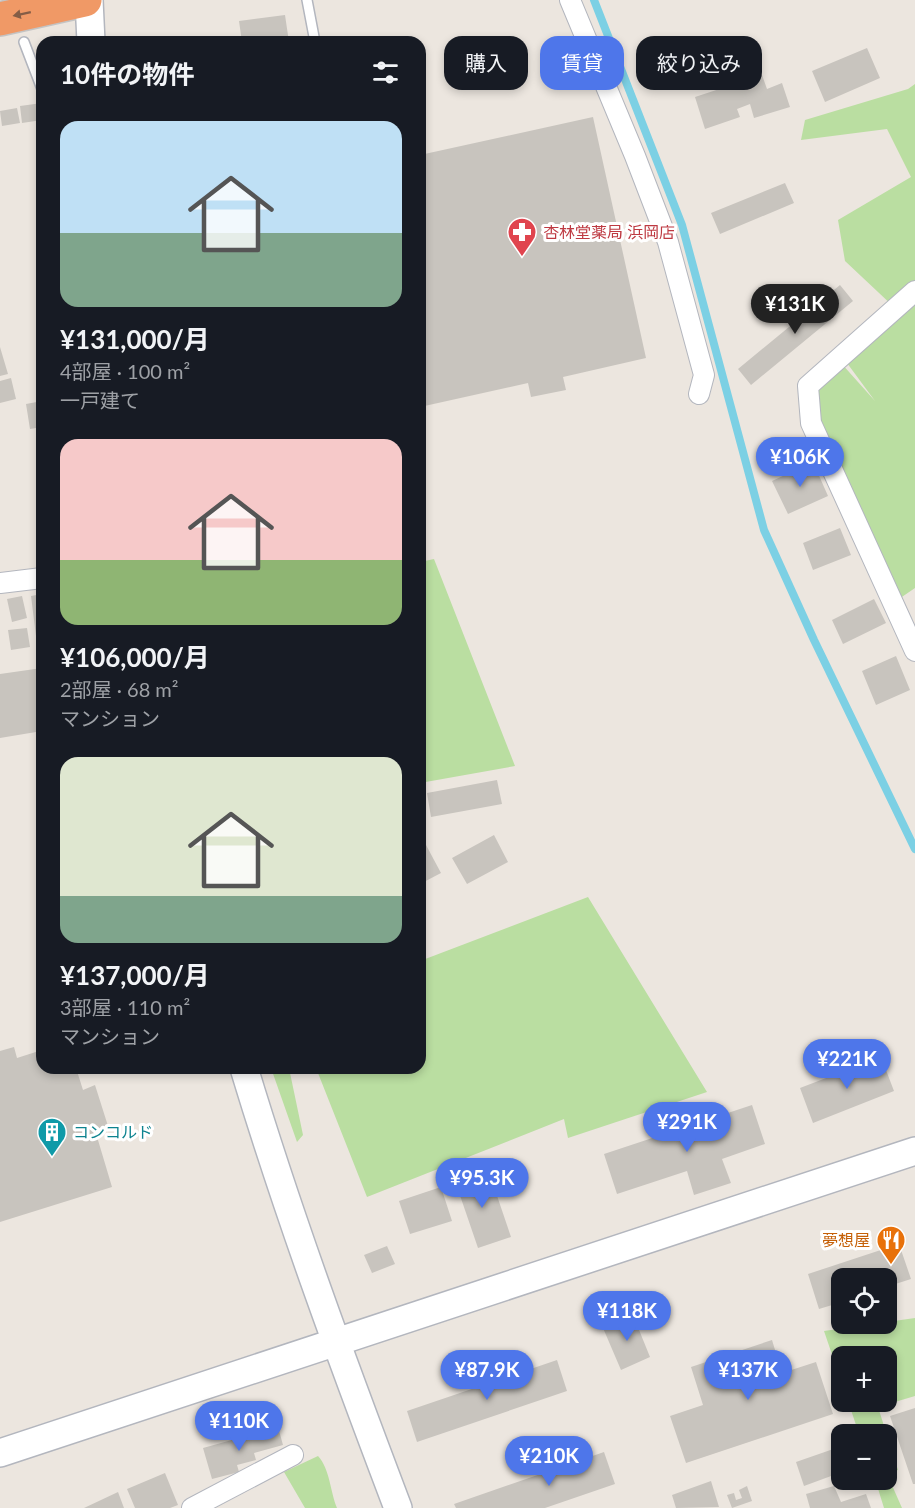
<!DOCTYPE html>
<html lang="ja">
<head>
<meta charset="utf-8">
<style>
  body { margin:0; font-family:Lato,"Noto Sans JP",sans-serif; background:#242831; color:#f1f3f6; height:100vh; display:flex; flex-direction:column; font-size:22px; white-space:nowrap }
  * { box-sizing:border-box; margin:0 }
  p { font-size:20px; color:#9ea1a6 }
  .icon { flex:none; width:33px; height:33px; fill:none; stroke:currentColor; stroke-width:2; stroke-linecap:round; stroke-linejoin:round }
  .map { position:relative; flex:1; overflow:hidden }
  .panel { position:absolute; left:36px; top:36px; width:390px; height:1038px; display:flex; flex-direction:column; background:#171b24; border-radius:18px; box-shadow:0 3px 9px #0003 }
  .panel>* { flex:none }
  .banner { position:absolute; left:444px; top:36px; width:381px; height:54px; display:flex; gap:12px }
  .controls { position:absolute; left:831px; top:1268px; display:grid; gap:12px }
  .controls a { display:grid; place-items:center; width:66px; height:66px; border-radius:12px; background:#171b24; box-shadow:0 3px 9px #0003; font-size:30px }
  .price { position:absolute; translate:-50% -51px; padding:0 14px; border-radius:21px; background:#4e76ea; color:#fff; font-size:20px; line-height:39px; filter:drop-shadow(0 2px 3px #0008) }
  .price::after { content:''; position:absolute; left:50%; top:36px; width:18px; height:14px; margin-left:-9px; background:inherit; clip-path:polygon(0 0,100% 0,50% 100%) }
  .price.on { background:#222; color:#fff }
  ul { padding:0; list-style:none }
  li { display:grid; align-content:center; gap:12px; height:318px; padding:0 24px }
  li span { display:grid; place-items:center; height:186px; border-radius:18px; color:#555 }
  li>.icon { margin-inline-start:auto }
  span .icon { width:108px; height:108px; fill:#fffc; stroke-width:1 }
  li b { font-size:26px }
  h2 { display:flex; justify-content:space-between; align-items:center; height:72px; padding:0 24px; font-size:26px }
  .tag { padding:0 21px; border-radius:18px; background:#171b24; box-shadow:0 3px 9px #0003; font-size:21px; line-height:54px }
  .tag.on { background:#4e76ea; color:#fff }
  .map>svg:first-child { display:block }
  .green { fill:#badea1 }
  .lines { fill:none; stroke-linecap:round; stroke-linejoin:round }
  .stream { stroke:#7cd0e4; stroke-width:8 }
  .building { fill:#c8c4be }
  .lane-casing { stroke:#b3b6be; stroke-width:12 }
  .street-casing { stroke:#b3b6be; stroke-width:22 }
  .secondary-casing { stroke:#b3b6be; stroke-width:30 }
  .highway-casing { stroke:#c4c4c4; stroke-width:36 }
  .lane { stroke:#fff; stroke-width:9 }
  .street { stroke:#fff; stroke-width:20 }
  .secondary { stroke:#fff; stroke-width:27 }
  .highway { stroke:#f09966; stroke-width:33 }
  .oneway { fill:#845d46 }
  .labels { text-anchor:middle; stroke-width:6; stroke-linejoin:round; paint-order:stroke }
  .health-label { font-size:16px; fill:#be3a42; stroke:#fff; text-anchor:start }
  .culture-label { font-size:16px; fill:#0d838f; stroke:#fff; text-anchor:start }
  .food-label { font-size:16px; fill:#c56008; stroke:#fff; text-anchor:end }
</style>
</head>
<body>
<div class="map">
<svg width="915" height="1508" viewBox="0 0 915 1508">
  <rect width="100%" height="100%" fill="#ece6df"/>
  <!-- green -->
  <path class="green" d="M915,84V588L893,603L818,422L812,391L841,363L875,401L847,363L895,308L845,261L838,220L911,177L887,129L801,140L805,120L908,89Z
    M434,559L515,766L420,783V562Z
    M588,897L707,1092L568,1138L564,1119L367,1197L316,1068H420V961Z
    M271,1068H289L303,1135L297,1142Z
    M915,1318V1396L878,1407L898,1470L887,1474L902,1508H884L875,1479H886V1434H859L848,1401H886V1356H842L841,1381L824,1331Z
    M318,1456C330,1469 330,1491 337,1508H305L284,1472Z"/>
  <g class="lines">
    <!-- stream -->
    <path class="stream" d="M594,0L682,225L764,530L814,640L915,849"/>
  </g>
  <!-- building -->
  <path class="building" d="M285,15L289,42H242L239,21Z
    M867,48L880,78L825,102L812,71Z
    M762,75L767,89L782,83L790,107L754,118L750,104L737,109L740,117L705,129L695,97Z
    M42,103V120L22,123L20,106Z
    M17,108L20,123L2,126L0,111Z
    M593,117L646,358L563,377L566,390L531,397L528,383L420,407V155Z
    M785,183L794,203L720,234L711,213Z
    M840,285L853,301L751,385L738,369Z
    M0,347L8,374L0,376Z
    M11,378L16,399L0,403V381Z
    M42,401V427L30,429L26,404Z
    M813,462L828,496L788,514L772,481Z
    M840,528L851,555L813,570L803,543Z
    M42,594V635L36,636L31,596Z
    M22,596L27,618L12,622L7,599Z
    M874,599L886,623L843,644L832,620Z
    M27,628L30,647L11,650L8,630Z
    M896,656L910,690L876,705L862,671Z
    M42,668V731L0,738V674Z
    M497,780L502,804L431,817L427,793Z
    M494,835L508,862L467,884L452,858Z
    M426,845L441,873L420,884V848Z
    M14,1047L17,1058L42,1050V1068H76L83,1090L95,1085L108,1126L95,1130L112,1187L0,1222V1051Z
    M881,1057L894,1091L813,1123L800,1088Z
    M752,1105L765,1144L722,1159L731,1183L694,1195L687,1171L617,1194L604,1154Z
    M469,1169L474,1184L491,1178L511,1237L478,1248L453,1175Z
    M441,1187L452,1221L410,1234L399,1201Z
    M899,1244L911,1279L886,1287V1278H842V1302L819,1309L808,1274Z
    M387,1246L395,1264L372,1273L364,1255Z
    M633,1315L650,1357L621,1370L603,1328Z
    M772,1340L782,1373L816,1362L833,1414L686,1463L670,1416L703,1405L691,1367Z
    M557,1360L567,1391L417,1442L407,1411Z
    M915,1408V1484H913L890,1416Z
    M278,1427L283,1445L254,1453L256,1460L237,1465L239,1472L212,1479L203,1448Z
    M842,1446V1472L804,1486L796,1462Z
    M604,1452L615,1484L545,1508H456L454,1504Z
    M165,1473L178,1505L170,1508H135L127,1489Z
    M711,1481L719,1507L676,1508L672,1495Z
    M747,1486L752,1501L732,1508L727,1495L734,1493L736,1500L742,1498L739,1490Z
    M834,1486L841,1502L866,1494L871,1508H810L806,1494Z
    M118,1492L124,1508H84Z"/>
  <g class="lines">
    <!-- lane casing -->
    <g class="lane-casing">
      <path id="lane" d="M307,0L315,42
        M24,42L42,89"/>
    </g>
    <!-- street casing -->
    <g class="street-casing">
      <path id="street" d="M570,0L635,156L668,242L704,375L699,394
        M915,291L808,386L811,423L915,651
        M0,583L42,578
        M192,1508L293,1455"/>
    </g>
    <!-- secondary casing -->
    <g class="secondary-casing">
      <path id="secondary" d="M89,0L91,42
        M244,1068C289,1217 343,1363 398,1508
        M0,1453L915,1151"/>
    </g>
    <!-- highway casing -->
    <g class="highway-casing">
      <path id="highway" d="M0,19L85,0"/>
    </g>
    <!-- lane -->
    <use href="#lane" class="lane"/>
    <!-- street -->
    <use href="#street" class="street"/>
    <!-- secondary -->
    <use href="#secondary" class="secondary"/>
    <!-- highway -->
    <use href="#highway" class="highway"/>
  </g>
  <!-- one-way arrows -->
  <defs><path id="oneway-solid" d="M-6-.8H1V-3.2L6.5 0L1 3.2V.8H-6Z" transform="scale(1.5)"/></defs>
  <use class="oneway" href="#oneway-solid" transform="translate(22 14) rotate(168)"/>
  <!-- icons -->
  <defs>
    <g id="pharmacy-pin" transform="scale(1.5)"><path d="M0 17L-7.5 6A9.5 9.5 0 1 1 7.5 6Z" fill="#e0444e" stroke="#fff"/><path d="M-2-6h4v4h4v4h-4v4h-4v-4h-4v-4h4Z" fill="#fff"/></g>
    <g id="building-pin" transform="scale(1.5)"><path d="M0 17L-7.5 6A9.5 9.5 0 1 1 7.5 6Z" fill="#0f9aa8" stroke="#fff"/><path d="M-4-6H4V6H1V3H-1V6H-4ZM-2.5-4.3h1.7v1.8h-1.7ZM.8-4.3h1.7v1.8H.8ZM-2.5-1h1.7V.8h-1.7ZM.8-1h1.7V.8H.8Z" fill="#fff"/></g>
    <g id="restaurant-pin" transform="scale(1.5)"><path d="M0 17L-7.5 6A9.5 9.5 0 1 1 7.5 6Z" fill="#e8710a" stroke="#fff"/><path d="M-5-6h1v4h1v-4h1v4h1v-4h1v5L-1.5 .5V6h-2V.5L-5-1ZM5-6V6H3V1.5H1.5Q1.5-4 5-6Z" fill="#fff"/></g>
  </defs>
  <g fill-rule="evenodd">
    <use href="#pharmacy-pin" x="522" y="232"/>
    <use href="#building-pin" x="52" y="1132"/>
    <use href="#restaurant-pin" x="891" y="1240"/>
  </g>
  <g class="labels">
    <!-- health labels -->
    <g class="health-label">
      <text x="543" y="238">杏林堂薬局 浜岡店</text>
    </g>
    <!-- culture labels -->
    <g class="culture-label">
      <text x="73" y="1138">コンコルド</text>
    </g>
    <!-- food labels -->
    <g class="food-label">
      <text x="870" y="1246">夢想屋</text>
    </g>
  </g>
</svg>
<div class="controls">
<a><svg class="icon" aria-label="locate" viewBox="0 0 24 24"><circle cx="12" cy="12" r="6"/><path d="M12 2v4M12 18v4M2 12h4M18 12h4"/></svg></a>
<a>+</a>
<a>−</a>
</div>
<b class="price on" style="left:795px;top:335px">¥131K</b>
<b class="price" style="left:800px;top:488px">¥106K</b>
<b class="price" style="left:847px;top:1090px">¥221K</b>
<b class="price" style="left:687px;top:1153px">¥291K</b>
<b class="price" style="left:482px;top:1209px">¥95.3K</b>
<b class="price" style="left:627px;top:1342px">¥118K</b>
<b class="price" style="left:487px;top:1401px">¥87.9K</b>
<b class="price" style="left:748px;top:1401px">¥137K</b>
<b class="price" style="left:239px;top:1452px">¥110K</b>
<b class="price" style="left:549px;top:1487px">¥210K</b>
<div class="banner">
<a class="tag">購入</a>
<a class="tag on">賃貸</a>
<a class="tag">絞り込み</a>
</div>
<section class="panel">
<h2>10件の物件<svg class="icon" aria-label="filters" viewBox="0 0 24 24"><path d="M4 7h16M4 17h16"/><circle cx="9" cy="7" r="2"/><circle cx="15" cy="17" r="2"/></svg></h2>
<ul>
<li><span style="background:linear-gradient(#bfe0f5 60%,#7fa58c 0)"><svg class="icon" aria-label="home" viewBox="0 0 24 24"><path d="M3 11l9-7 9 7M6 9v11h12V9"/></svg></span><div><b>¥131,000/月</b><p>4部屋 · 100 m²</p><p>一戸建て</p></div></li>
<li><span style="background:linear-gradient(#f6c9c9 65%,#8fb573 0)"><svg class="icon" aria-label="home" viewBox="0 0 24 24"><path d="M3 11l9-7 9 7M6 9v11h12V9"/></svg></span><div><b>¥106,000/月</b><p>2部屋 · 68 m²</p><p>マンション</p></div></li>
<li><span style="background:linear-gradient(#dfe7d0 75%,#7fa58c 0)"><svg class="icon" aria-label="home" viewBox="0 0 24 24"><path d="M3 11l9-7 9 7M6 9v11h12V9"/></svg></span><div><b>¥137,000/月</b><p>3部屋 · 110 m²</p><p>マンション</p></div></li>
</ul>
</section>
</div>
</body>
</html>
